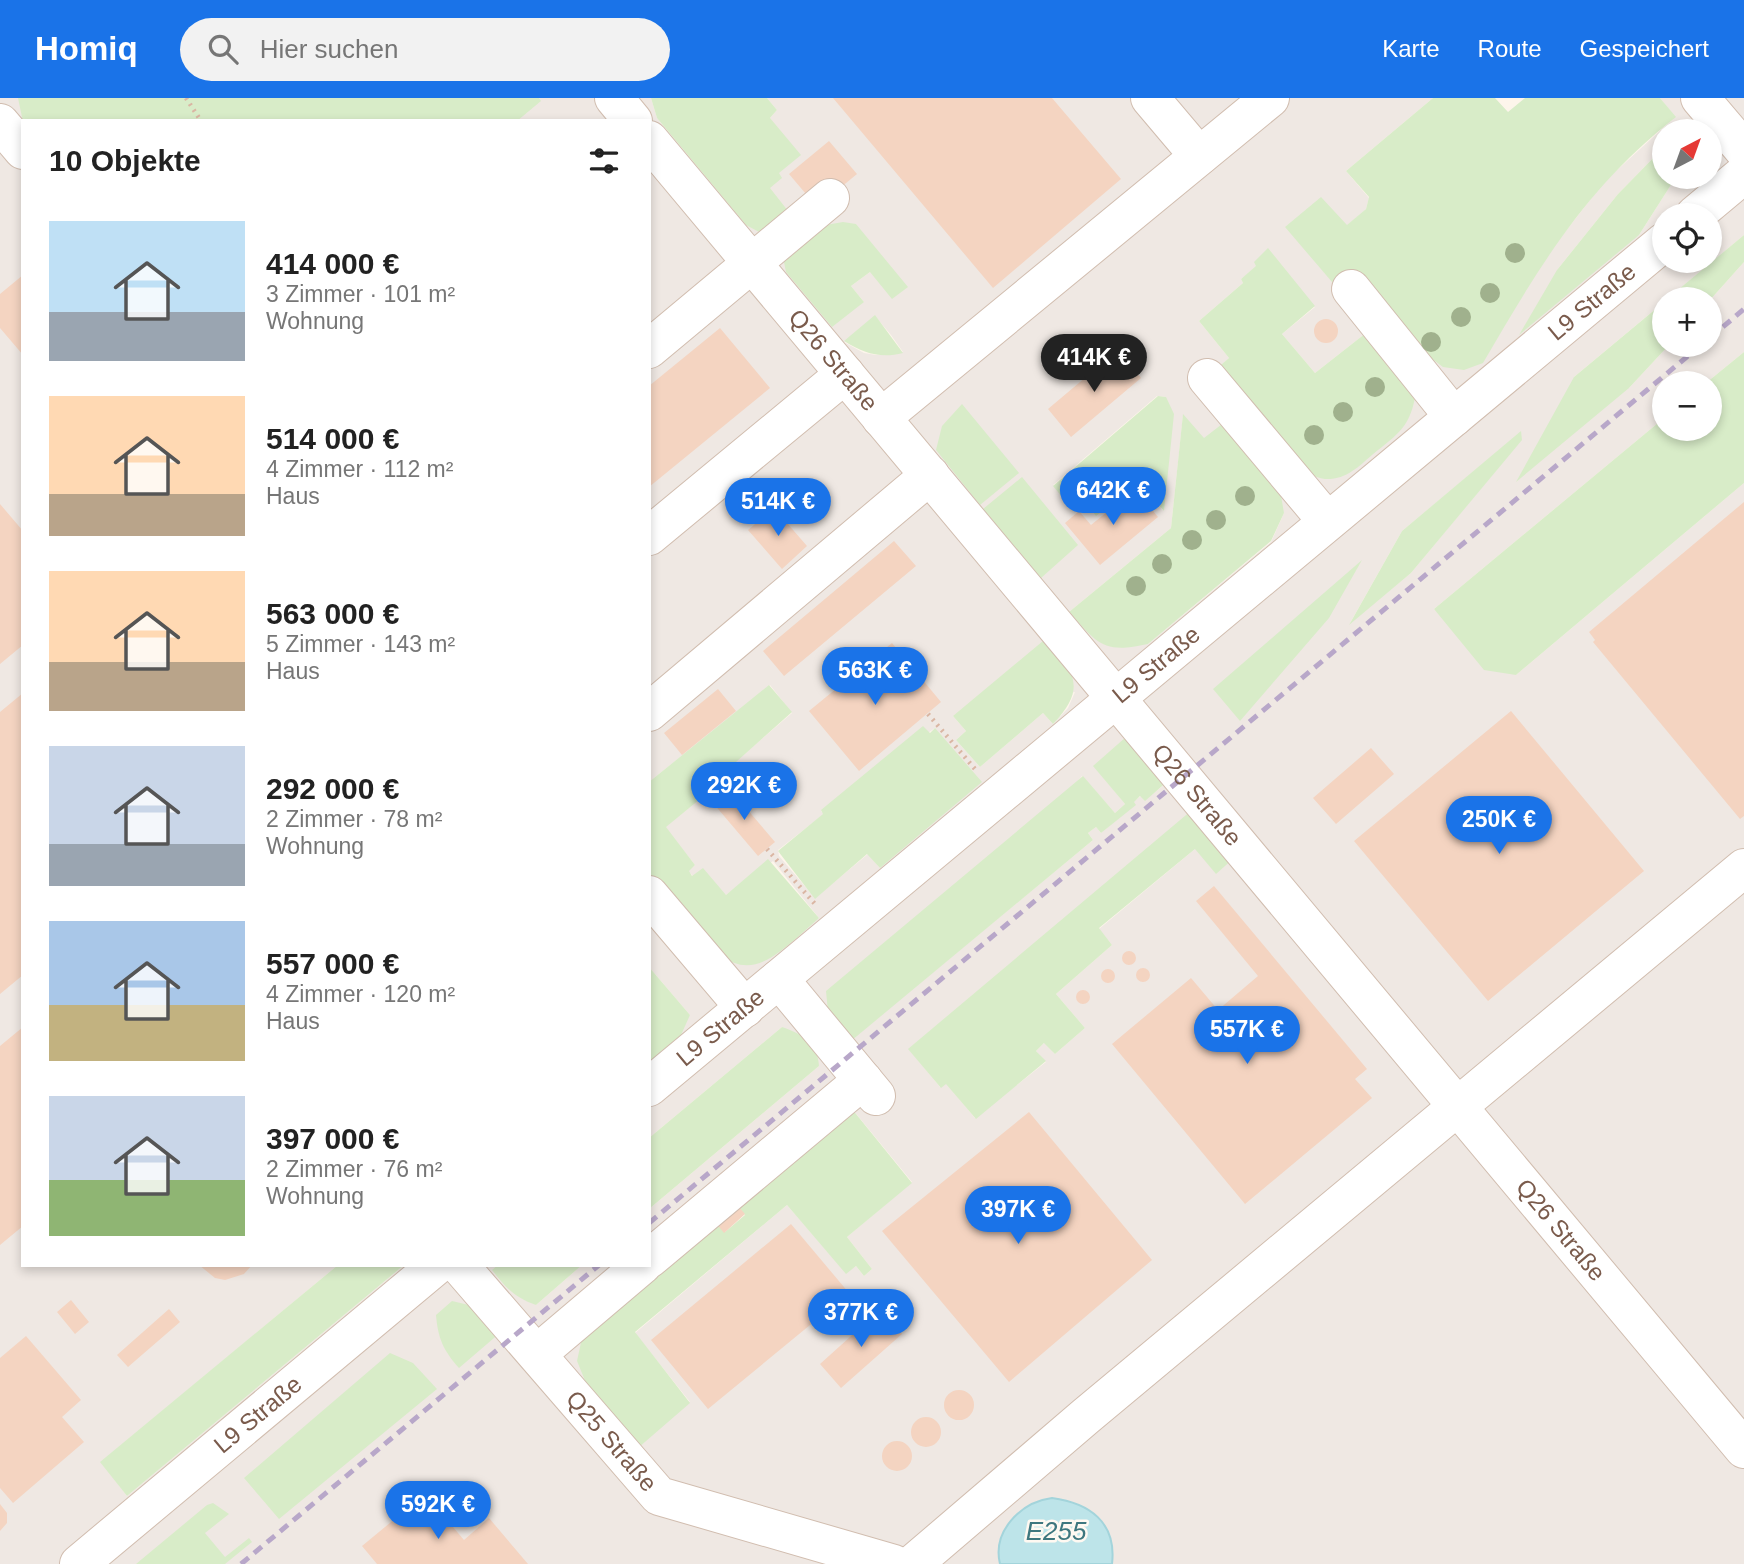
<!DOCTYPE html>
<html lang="de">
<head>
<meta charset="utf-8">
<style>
  body { margin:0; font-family:Arial,sans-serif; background:#f2f2f2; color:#222; height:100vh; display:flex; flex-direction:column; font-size:26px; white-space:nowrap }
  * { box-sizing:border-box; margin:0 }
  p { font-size:23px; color:#767676 }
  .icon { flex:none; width:38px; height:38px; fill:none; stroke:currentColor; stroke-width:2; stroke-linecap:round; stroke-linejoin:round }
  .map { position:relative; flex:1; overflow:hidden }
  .sheet { position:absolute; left:21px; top:21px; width:630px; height:1148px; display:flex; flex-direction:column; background:#fff; border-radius:0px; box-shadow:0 4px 10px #0003 }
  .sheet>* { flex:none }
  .needle { width:46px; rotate:41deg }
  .controls { position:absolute; left:1652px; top:21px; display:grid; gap:14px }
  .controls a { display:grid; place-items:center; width:70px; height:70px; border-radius:50%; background:#fff; box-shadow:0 4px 10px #0003; font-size:35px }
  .price { position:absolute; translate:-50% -60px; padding:0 16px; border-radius:24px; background:#1a73e8; color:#fff; font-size:23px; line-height:46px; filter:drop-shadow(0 2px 4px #0008) }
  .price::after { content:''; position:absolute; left:50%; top:42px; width:21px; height:16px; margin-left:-10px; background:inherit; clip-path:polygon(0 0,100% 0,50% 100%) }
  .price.on { background:#222; color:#fff }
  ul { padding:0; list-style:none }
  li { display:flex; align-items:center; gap:21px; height:175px; padding:0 28px }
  li span { display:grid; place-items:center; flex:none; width:196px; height:140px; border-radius:0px; color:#555 }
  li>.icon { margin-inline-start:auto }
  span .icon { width:84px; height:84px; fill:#fffc; stroke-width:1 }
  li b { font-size:30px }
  h2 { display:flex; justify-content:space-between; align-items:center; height:84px; padding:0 28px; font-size:30px }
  header { display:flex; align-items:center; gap:42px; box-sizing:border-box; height:98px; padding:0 35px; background:#1a73e8; color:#fff }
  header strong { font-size:33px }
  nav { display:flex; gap:38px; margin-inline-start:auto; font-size:24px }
  .search { width:490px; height:63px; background:#f2f2f2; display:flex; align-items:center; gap:18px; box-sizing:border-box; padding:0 24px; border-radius:38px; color:#767676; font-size:26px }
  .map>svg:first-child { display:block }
  .industrial { fill:#efe8e3; fill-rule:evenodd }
  .green { fill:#d8ecc8 }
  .water { fill:#bde4e9; stroke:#a3d4db; stroke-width:2 }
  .building { fill:#f4d4c1 }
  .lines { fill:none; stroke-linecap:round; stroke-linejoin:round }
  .minor-casing { stroke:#d1bdaf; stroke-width:40 }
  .path { stroke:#dab6a3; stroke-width:4.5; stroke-dasharray:2 5; stroke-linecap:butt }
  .minor { stroke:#fff; stroke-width:38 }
  .rail { stroke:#b8a7c9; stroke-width:5; stroke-dasharray:10 7; stroke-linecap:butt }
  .tree { fill:#a0b18d }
  .labels { text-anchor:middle; stroke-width:5; stroke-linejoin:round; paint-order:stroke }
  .street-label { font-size:24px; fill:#7a5b4c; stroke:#fff9f2 }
  .water-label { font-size:26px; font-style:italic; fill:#3e777f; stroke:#fff9f2 }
</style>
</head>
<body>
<header>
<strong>Homiq</strong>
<div class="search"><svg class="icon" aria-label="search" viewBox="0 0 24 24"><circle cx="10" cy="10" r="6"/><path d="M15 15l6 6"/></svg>Hier suchen</div>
<nav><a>Karte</a><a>Route</a><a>Gespeichert</a></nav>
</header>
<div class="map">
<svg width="1744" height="1466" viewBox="0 0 1744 1466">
  <rect width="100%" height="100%" fill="#fdf5eb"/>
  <!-- industrial -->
  <path class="industrial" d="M0,0H651L657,20L746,127L779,75L770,20L777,12L767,0H1433L1346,73L1369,100L1366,111L1348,127L1285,129L1541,165L1604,84L1675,19L1660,0H1744V137L1574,279L1629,290L1669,247H1710V202L1744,164V254L1706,285H1664V320L1434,511L1516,577L1744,385V1466H0ZM23,23H649V684L770,587L792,615L735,664L739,669L665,729L695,767L688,773L693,778L726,797L773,763L819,820L701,841L649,778V869L690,917L649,964V1040L782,929L819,968L649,1111V1167H582L536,1207L493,1173L498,1167H404L127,1398L101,1364L338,1167H23ZM1686,31L1710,33V79H1676L1639,137L1557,172L1618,96L1664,49V33ZM1664,117H1710V163H1664ZM856,126L870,174L851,188L864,204L783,159ZM1257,168L1315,209L1282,236L1315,275L1371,231L1298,370L1216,272L1229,260L1199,223L1243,185L1241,181ZM875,218L891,237L903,254L876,257L864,255L844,244ZM1157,298L1166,299L1163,412L1138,383L1096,417L1085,404L1053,387ZM1183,317L1204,341L1284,415L1271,444L1148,546L1069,514L1171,430ZM1521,334V342L1411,475L1350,525L1402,433ZM1075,594L1068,610L1053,626L1043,615L980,669L956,642L966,633L953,618ZM935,630L880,770L868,756L815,800L779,758L778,752L824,716L821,713ZM1094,668L1169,683L1145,702L1141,698L1133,704L1135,706L1101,735L1096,729L1088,735L1093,742L851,942L1082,678L1115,715L1125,706ZM1193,713L1195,751L1099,831L1112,847L1056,896L1085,930L1055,956L1045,944L1036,953L1046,964L975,1020L946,985L940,989L909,951ZM853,1012L912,1084L847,1139L872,1171L864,1178L856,1168L846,1175L787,1107L635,1235L690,1304L577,1263L716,1126L724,1135Z"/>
  <!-- green -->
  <path class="green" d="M18,0H539L541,3L517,23L23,24Z
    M651,0H767L777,12L770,20L801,57L779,75L782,80L770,90L792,118L761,135L746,127L657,20Z
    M1433,0H1495L1508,14L1525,0H1660L1676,19C1586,89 1539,169 1483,265L1464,272L1443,269L1338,191L1285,129L1321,99L1347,127L1366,111L1369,99L1346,73Z
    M1664,49V79H1676L1639,137L1519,237L1557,172L1618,96Z
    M843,124L856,126L908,189L892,201L870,174L851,188L864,204L832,229L786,174L783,159L820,128Z
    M1744,137V164L1710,202L1667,201Z
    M1268,150L1315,208L1282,236L1315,275L1371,231L1416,293C1411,329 1399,335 1372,357C1358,369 1346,382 1325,381C1294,379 1237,298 1215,272L1229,260L1199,223L1243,185L1241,181L1256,168L1254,164Z
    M1664,204V247H1669L1629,290L1516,384L1574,279Z
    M875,217L903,255C880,261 864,255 844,243Z
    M1744,254V385L1516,577L1484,572L1434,511L1664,320V331H1710V285H1706Z
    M1158,298L1166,299L1174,316L1164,413L1138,383L1096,418L1085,404L1073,412L1053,388Z
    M962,306L1019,375L980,407L936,352L942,328Z
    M1183,316L1204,340L1226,323L1279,386L1284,415L1271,443L1148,546C1103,556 1098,546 1069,514L1171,430Z
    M1521,333L1522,342L1411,475L1349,527L1402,433Z
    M1022,379L1078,447L1041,480L983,411Z
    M1362,462L1329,520L1240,623L1213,591Z
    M1049,538C1073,576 1088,589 1053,626L1043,615L980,669L956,642L966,633L953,618Z
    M769,587L792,614L736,664L739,669L666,729L695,767L689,773L692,778L703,770L726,797L768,761L819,820C761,872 743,892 686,823C678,812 652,788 649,776C645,759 649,706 649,684Z
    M923,628L930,635L935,630L982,684L880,770L867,756L815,801L778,753L823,716L821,712Z
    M1126,639L1169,682L1145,703L1140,698L1134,704L1136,707L1101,735L1096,729L1088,735L1093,742L851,943L828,914L826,893L1083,678L1115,715L1125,706L1093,668Z
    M1192,712L1234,760L1216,776L1195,751L1099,830L1112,847L1056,896L1085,930L1055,956L1044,945L1036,953L1046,963L976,1021L946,986L941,990L908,951Z
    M649,869L690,917L681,937L649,964Z
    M782,929C802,936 818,945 819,968L649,1111V1040Z
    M852,1011L912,1085L847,1139L872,1171L864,1178L856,1168L846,1176L787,1107L635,1234L690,1305L638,1350L586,1285L577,1263L582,1240L716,1125L725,1134L745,1117L737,1107Z
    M338,1167H404L127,1398L100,1364Z
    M498,1167H582L536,1207C515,1200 505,1189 492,1172Z
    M452,1203L477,1209L501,1234L459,1270C443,1252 438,1240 436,1217Z
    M390,1255L413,1265L437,1291L279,1421L244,1380Z
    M213,1405L229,1416L205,1435L225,1459L249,1440L252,1444L225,1466H136L207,1407Z"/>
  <!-- water -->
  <path class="water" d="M1052,1400C1089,1405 1117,1424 1112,1466H1000C992,1433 1021,1404 1052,1400Z"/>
  <!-- building -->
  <path class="building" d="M833,0H1052L1121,81L993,190Z
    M829,43L857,76L817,109L789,76Z
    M23,177V257L0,230V196Z
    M1314 233a12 12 0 1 1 24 0a12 12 0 1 1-24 0Z
    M720,230L770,290L649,389V288Z
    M1118,252L1141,280L1071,339L1048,311Z
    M1135,391L1158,419L1100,467L1065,425L1079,413L1091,427Z
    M1744,404V718L1740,721L1593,544L1595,542L1589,534Z
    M0,406L23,433V547L0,566Z
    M774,410L807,448L782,471L748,432Z
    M894,443L916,468L784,578L763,553Z
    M892,545L941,604L859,673L809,613Z
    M718,591L736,613L682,657L664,635Z
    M23,595V877L0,896V614Z
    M1511,613L1644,773L1488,903L1354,743Z
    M1371,650L1394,676L1336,726L1313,700Z
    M729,690L775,744L758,758L713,705Z
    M1214,788L1367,971L1355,981L1372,1000L1245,1106L1112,946L1191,880L1218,912L1258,878L1196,803Z
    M1122 860a7 7 0 1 1 14 0a7 7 0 1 1-14 0Z
    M1136 877a7 7 0 1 1 14 0a7 7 0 1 1-14 0Z
    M1101 878a7 7 0 1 1 14 0a7 7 0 1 1-14 0Z
    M1076 899a7 7 0 1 1 14 0a7 7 0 1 1-14 0Z
    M23,929V1128L0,1147V948Z
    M1029,1014L1152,1162L1009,1284L882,1133Z
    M737,1107L745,1116L724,1135L716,1125Z
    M791,1126L849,1195L708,1311L651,1242Z
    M199,1167H252L244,1176L225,1182L215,1180Z
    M71,1202L89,1224L75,1236L57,1214Z
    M169,1211L180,1224L128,1269L117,1257Z
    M880,1212L902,1236L841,1290L820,1266Z
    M26,1238L81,1302L62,1319L84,1344L13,1405L0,1390V1260Z
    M944 1307a15 15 0 1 1 30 0a15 15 0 1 1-30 0Z
    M911 1334a15 15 0 1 1 30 0a15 15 0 1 1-30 0Z
    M882 1358a15 15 0 1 1 30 0a15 15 0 1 1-30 0Z
    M425,1396L464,1442L489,1420L528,1466H377L362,1448Z
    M0,1406L7,1415V1425L0,1433Z"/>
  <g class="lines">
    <!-- minor casing -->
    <g class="minor-casing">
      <g id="minor">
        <path d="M614,0L633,23"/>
        <path d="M1150,0L1199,58"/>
        <path d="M1700,0L1744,52"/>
        <path d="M0,25L23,52"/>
        <path id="s1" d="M649,42L1744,1351"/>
        <path d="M1695,117L1744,76"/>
        <path d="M1351,191L1454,319"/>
        <path d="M649,251L830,100"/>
        <path d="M1207,280L1327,423"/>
        <path d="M881,320L1270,0"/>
        <path d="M649,438L845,276"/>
        <path d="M649,614L930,377"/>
        <path d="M649,797L745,910"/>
        <path d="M779,881L876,998"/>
        <path id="s2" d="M649,989L1664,144"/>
        <path d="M649,1161L863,982"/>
        <path id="s3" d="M459,1167L659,1398L894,1466"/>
        <path d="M537,1256L642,1167"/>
        <path id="s4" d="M79,1466L437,1167"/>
        <path d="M913,1466L1086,1318L1744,770"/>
      </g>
    </g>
    <!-- path -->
    <path class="path" d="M186,0L201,23
      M928,616L975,671
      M767,751L815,806"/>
    <!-- minor -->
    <use href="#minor" class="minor"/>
    <!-- rail -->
    <path class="rail" d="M1710,240L1744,211
      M649,1125L1701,247
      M241,1466L599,1167"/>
  </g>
  <!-- trees -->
  <g class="tree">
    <circle cx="1515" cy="155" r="10"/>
    <circle cx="1490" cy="195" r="10"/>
    <circle cx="1461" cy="219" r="10"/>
    <circle cx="1431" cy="244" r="10"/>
    <circle cx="1375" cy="289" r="10"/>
    <circle cx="1343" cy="314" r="10"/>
    <circle cx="1314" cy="337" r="10"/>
    <circle cx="1245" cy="398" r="10"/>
    <circle cx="1216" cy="422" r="10"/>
    <circle cx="1192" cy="442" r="10"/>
    <circle cx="1162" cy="466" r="10"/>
    <circle cx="1136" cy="488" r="10"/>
  </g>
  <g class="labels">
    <!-- street labels -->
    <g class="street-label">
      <text dy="8" stroke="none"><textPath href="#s2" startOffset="1227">L9 Straße</textPath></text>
      <text dy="8" stroke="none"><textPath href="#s1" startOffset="287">Q26 Straße</textPath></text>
      <text dy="8" stroke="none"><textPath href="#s2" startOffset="660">L9 Straße</textPath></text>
      <text dy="8" stroke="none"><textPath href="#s1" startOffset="854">Q26 Straße</textPath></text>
      <text dy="8" stroke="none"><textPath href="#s2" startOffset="93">L9 Straße</textPath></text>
      <text dy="8" stroke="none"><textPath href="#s1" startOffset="1421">Q26 Straße</textPath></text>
      <text dy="8" stroke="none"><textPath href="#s4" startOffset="233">L9 Straße</textPath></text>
      <text dy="8" stroke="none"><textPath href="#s3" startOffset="233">Q25 Straße</textPath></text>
    </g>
    <!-- water labels -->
    <g class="water-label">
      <text x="1056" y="1442">E255</text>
    </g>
  </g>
</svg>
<div class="controls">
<a><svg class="needle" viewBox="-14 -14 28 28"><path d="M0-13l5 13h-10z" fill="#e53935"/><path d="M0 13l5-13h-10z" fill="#767676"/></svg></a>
<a><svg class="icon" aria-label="locate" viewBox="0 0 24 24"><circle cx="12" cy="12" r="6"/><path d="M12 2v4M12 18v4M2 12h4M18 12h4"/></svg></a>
<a>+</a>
<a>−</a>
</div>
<b class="price on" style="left:1094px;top:296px">414K €</b>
<b class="price" style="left:1113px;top:429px">642K €</b>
<b class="price" style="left:778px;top:440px">514K €</b>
<b class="price" style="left:875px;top:609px">563K €</b>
<b class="price" style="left:744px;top:724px">292K €</b>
<b class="price" style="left:1499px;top:758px">250K €</b>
<b class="price" style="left:1247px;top:968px">557K €</b>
<b class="price" style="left:1018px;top:1148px">397K €</b>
<b class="price" style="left:861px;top:1251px">377K €</b>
<b class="price" style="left:438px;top:1443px">592K €</b>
<section class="sheet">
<h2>10 Objekte<svg class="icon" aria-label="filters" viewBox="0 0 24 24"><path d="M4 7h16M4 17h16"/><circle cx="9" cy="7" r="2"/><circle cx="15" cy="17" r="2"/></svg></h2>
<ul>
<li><span style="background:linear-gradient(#bfe0f5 65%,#9aa5b1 0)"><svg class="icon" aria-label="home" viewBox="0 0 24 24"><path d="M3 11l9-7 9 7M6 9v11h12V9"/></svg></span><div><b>414 000 €</b><p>3 Zimmer · 101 m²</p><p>Wohnung</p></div></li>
<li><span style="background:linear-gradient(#ffd9b3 70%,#b9a48a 0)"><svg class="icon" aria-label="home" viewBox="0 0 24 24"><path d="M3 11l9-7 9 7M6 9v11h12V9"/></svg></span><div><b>514 000 €</b><p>4 Zimmer · 112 m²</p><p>Haus</p></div></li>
<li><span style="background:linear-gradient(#ffd9b3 65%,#b9a48a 0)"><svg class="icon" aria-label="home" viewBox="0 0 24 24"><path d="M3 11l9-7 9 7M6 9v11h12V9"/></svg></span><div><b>563 000 €</b><p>5 Zimmer · 143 m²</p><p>Haus</p></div></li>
<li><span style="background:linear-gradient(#c9d6e8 70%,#9aa5b1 0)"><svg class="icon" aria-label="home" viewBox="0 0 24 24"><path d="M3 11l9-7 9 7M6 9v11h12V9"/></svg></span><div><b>292 000 €</b><p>2 Zimmer · 78 m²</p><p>Wohnung</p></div></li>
<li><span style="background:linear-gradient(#a9c7e8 60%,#c2b280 0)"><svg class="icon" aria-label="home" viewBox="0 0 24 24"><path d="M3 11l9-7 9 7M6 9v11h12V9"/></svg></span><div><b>557 000 €</b><p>4 Zimmer · 120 m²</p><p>Haus</p></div></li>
<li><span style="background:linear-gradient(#c9d6e8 60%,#8fb573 0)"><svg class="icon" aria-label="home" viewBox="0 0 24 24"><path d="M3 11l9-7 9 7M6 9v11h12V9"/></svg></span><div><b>397 000 €</b><p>2 Zimmer · 76 m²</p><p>Wohnung</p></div></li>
</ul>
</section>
</div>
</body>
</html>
